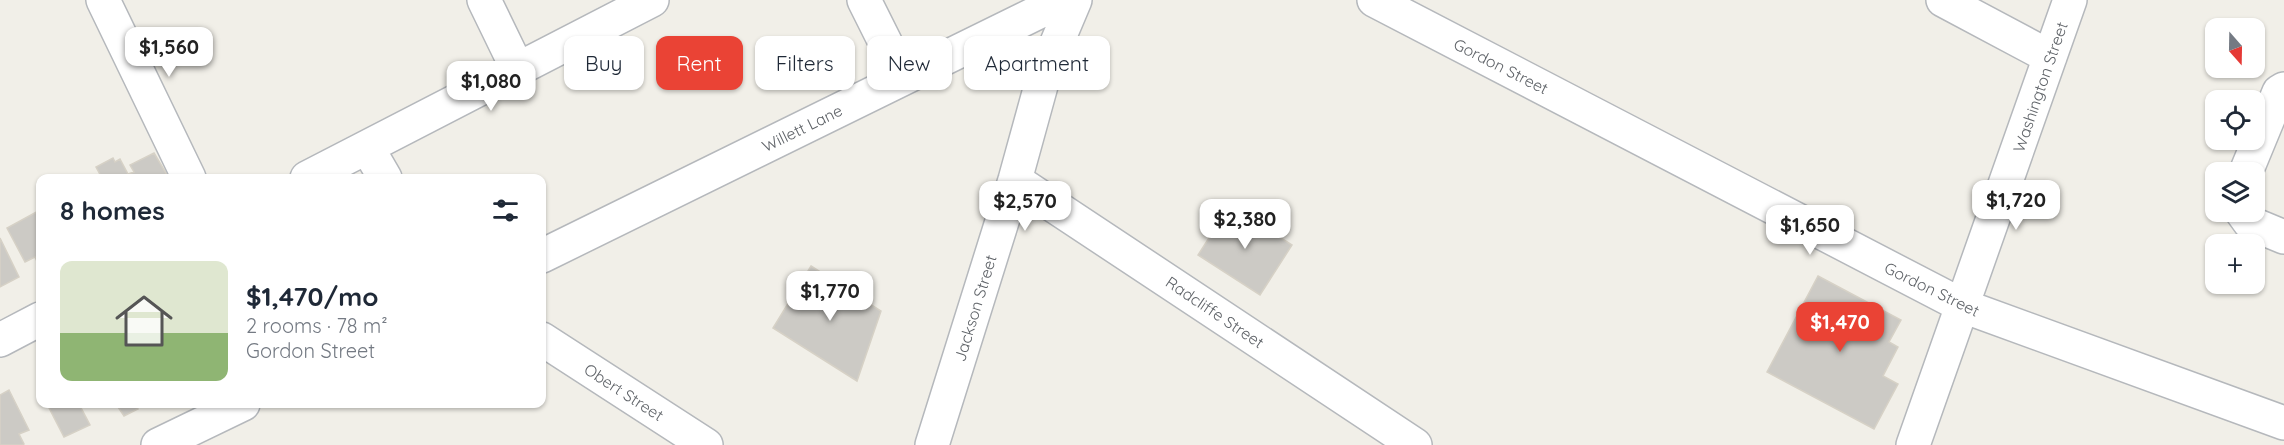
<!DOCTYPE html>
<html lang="en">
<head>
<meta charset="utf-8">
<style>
  body { margin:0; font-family:Quicksand,sans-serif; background:#f6f6f7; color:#1f2937; height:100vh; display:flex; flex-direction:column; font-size:22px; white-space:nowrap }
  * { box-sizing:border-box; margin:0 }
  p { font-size:20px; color:#747a83 }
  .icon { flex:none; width:33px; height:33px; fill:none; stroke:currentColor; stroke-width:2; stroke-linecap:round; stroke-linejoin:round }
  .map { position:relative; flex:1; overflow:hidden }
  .panel { position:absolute; left:36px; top:174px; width:510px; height:234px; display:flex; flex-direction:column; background:#fff; border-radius:12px; box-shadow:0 2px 4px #0004 }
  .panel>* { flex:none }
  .hud { position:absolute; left:564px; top:36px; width:570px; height:54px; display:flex; gap:12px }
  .needle { width:39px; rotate:160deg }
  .tools { position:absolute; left:2205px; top:18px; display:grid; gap:12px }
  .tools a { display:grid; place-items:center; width:60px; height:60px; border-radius:12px; background:#fff; box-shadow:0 2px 4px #0004; font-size:30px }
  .price { position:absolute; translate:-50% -51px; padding:0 14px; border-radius:12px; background:#fff; color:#222; font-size:20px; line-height:39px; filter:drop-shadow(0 2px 3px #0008) }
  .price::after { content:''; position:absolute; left:50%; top:36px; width:18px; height:14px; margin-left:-9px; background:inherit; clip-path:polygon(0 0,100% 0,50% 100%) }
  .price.selected { background:#ea4335; color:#fff }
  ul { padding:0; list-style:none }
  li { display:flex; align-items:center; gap:18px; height:150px; padding:0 24px }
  li span { display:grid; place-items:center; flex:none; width:168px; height:120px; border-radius:12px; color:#555 }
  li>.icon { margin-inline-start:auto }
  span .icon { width:72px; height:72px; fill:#fffc; stroke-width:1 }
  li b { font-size:26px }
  h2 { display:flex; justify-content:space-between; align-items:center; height:72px; padding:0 24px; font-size:26px }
  .tag { padding:0 21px; border-radius:12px; background:#fff; box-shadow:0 2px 4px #0004; font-size:21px; line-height:54px }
  .tag.selected { background:#ea4335; color:#fff }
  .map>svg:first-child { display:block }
  .building { fill:#cccac5; stroke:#d6d1c6; stroke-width:1.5 }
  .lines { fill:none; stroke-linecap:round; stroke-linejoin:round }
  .minor-casing { stroke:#b5b8bc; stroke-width:36 }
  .minor { stroke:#fff; stroke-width:33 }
  .labels { text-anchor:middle; stroke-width:5; stroke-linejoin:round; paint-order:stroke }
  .street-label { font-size:16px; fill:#5f6368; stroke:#fff }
</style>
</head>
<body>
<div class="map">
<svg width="2284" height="445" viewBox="0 0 2284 445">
  <rect width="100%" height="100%" fill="#f1efe8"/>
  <!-- building -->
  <path class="building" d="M154,153L169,178H102L96,167L113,158L115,162L120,159L128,174L134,172L130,165Z
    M1230,205L1292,245L1260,295L1198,255Z
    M40,210V268L35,257L25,262L7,228Z
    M0,238L19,277L0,287Z
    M811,266L881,311L857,381L773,328Z
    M1818,276L1901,320L1889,342L1898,347L1883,376L1898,384L1874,429L1767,372Z
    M9,390L29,430L19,434L24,444L22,445H0V395Z
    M47,404H79L90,425L64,437Z
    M116,404H135L138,409L124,416Z"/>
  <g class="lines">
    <!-- minor casing -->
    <g class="minor-casing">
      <path id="minor" d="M103,0L189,178
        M484,0L518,70
        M864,0L903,78
        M1374,0L1963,306L2284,423
        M1943,0L2050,57
        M367,147L385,178
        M2246,172L2279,92L2284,89
        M307,178L652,0
        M1015,180L1415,445
        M2242,212L2250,223L2284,237
        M542,256L1063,0
        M542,339L706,445
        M0,340L40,319
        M158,445L243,404
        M932,445L1015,180L1045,71L1075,0
        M1913,445L2070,0"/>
    </g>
    <!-- minor -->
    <use href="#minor" class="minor"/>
  </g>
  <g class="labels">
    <!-- street labels -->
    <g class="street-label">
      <text transform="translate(1501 66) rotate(27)" y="6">Gordon Street</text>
      <text transform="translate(2040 87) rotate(-71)" y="6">Washington Street</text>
      <text transform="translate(802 128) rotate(-26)" y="6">Willett Lane</text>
      <text transform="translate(1932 289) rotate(26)" y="6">Gordon Street</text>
      <text transform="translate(975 308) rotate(-73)" y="6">Jackson Street</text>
      <text transform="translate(1215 312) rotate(34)" y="6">Radcliffe Street</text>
      <text transform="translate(624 392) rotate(33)" y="6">Obert Street</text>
    </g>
  </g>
</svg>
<div class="tools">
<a><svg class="needle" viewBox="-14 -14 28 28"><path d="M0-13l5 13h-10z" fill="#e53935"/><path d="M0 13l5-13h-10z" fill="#747a83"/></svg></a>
<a><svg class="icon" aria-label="locate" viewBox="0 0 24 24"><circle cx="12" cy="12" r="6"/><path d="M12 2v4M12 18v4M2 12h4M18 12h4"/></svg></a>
<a><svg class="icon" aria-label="layers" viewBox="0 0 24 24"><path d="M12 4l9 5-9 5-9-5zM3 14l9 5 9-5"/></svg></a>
<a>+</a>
</div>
<b class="price" style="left:169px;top:78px">$1,560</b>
<b class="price" style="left:491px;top:112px">$1,080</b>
<b class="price" style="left:2016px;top:231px">$1,720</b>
<b class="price" style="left:1025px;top:232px">$2,570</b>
<b class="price" style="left:1245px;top:250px">$2,380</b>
<b class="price" style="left:1810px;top:256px">$1,650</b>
<b class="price" style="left:830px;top:322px">$1,770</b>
<b class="price selected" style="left:1840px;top:353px">$1,470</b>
<div class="hud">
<a class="tag">Buy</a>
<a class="tag selected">Rent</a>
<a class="tag">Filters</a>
<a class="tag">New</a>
<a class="tag">Apartment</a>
</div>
<section class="panel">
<h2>8 homes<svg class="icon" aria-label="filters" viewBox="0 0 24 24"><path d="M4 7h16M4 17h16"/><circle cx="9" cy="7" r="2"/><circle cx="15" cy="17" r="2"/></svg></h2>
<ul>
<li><span style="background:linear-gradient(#dfe7d0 60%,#8fb573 0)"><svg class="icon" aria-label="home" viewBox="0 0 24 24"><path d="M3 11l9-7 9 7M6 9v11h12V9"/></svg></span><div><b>$1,470/mo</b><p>2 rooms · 78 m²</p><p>Gordon Street</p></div></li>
</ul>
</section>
</div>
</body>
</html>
